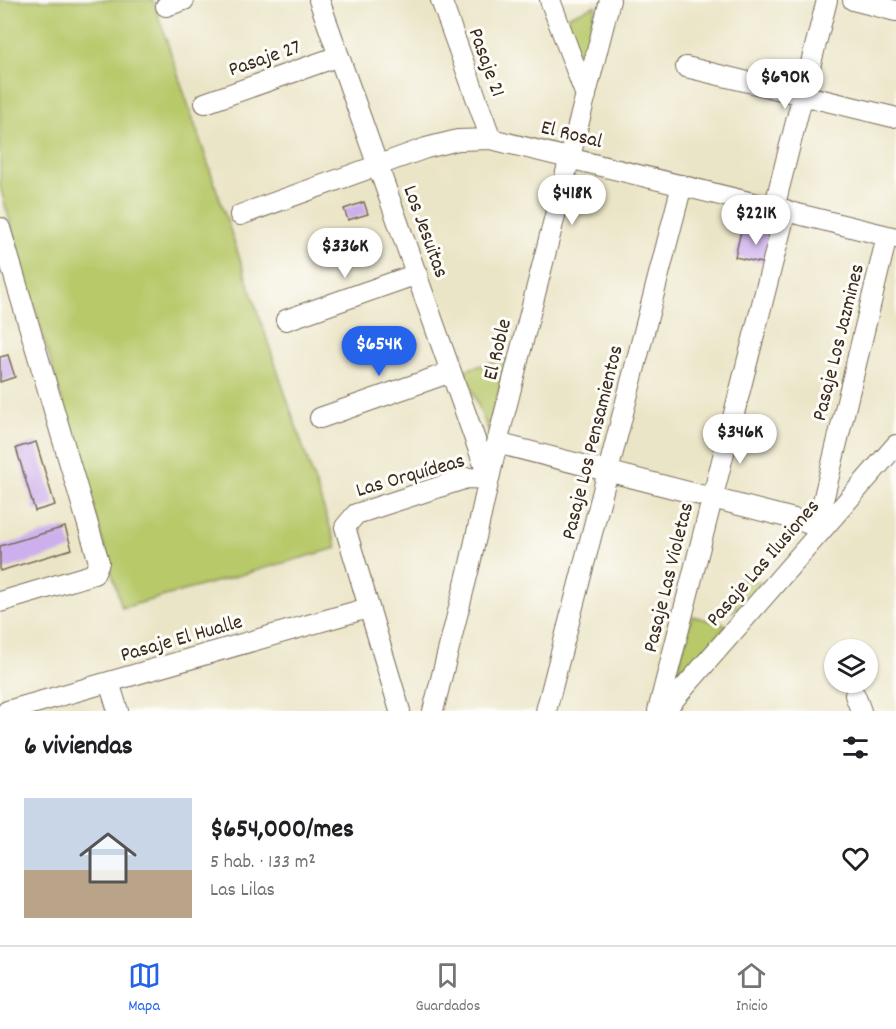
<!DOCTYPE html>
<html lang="es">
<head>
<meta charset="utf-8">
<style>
  body { margin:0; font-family:Dekko,sans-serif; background:#f6f6f6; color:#202124; height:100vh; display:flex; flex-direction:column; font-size:22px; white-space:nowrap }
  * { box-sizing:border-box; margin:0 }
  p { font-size:20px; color:#757577 }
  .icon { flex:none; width:33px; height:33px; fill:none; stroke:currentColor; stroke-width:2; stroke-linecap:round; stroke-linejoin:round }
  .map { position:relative; height:711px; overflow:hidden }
  .side { display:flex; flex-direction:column; background:#fff; flex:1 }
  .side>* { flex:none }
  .controls { position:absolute; left:824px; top:639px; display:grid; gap:12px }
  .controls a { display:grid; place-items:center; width:54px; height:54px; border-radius:50%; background:#fff; box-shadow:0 2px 4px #0004; font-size:30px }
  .price { position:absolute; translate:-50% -51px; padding:0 14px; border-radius:21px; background:#fff; color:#222; font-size:20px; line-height:39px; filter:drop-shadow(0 2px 3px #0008) }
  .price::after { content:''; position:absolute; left:50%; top:36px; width:18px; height:14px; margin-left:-9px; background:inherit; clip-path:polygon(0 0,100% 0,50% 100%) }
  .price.current { background:#2563eb; color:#fff }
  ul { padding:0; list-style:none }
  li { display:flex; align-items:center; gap:18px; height:150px; padding:0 24px }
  li span { display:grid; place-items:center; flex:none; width:168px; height:120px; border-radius:0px; color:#555 }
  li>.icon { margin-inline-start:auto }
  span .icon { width:72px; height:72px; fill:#fffc; stroke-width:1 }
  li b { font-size:26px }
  h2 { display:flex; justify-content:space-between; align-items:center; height:72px; padding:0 24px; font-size:26px }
  .tab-bar { display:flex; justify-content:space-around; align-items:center; height:84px; border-top:2px solid #e0e0e0; background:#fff; font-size:16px; color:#757577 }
  .tab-bar a { display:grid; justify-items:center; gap:3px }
  .tab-bar .current { color:#2563eb }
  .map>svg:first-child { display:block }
  .green { fill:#b8c96b; stroke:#7a7a44; stroke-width:1.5 }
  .building { fill:#ccafec }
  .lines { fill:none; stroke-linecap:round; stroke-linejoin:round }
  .street-casing { stroke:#796b59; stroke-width:22 }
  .street { stroke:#fff; stroke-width:20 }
  .labels { text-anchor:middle; stroke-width:6; stroke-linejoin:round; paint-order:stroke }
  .street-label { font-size:21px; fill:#3b2a1e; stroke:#fdfcf7 }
</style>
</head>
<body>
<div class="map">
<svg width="896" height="711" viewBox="0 0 896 711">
  <rect width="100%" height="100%" fill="#fdfcf7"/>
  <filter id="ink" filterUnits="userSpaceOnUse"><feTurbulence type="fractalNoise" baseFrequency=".0167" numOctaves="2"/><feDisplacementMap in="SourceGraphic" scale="12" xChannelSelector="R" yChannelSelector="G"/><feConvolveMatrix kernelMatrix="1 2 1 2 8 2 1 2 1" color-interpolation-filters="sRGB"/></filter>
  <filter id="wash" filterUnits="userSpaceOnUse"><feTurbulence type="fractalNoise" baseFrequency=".008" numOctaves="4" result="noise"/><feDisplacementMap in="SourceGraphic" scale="24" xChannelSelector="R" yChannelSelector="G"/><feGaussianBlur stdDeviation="1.35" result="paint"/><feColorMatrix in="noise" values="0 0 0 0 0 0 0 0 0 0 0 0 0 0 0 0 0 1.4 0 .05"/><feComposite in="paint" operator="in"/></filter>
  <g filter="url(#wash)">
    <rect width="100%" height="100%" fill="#ebe5c7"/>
    <!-- green -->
    <path class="green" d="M0,0H153L337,548L122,608L0,187Z
      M596,5L581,62L564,18Z
      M508,358L488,430L464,370Z
      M740,578L763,583L733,612Z
      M692,616L727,625L673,688Z"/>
    <g id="blocks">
      <!-- building -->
      <path class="building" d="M364,202L368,214L348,220L344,209Z
        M742,226L777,235L770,265L735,257Z
        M8,355L15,377L0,382V357Z
        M36,442L55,505L35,511L16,448Z
        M65,527L72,549L0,571V546Z"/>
    </g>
  </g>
  <g filter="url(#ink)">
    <use href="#blocks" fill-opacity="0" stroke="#796b59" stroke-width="1.5"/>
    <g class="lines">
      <!-- street casing -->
      <g class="street-casing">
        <path id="street" d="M319,0L489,479L467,478L356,514L345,527L400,711
          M441,0L491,139
          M550,0L586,96
          M853,0L896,11
          M166,6L184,0
          M686,67L893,117
          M205,103L339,56
          M774,208L827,0
          M240,215L426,148L458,140L491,139L896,238
          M0,228L99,562L94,574L0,602
          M286,320L417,274
          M320,418L451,372
          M497,443L802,521L822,530
          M822,530V505L887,236
          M109,682L118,711
          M855,695L861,711
          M7,711L368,608
          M433,711L470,564L497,443L610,0
          M546,711L682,185
          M658,711L786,210
          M664,711L896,445"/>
      </g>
      <!-- street -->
      <use href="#street" class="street"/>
    </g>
  </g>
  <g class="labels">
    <!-- street labels -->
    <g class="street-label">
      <text transform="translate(264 57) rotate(-19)" y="7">Pasaje 27</text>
      <text transform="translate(488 62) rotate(70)" y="7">Pasaje 21</text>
      <text transform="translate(572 133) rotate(14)" y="7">El Rosal</text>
      <text transform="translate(427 231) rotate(70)" y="7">Los Jesuitas</text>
      <text transform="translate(837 342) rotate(-76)" y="7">Pasaje Los Jazmines</text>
      <text transform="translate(496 349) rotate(-76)" y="7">El Roble</text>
      <text transform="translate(591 442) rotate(-76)" y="7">Pasaje Los Pensamientos</text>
      <text transform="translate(410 474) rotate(-16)" y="7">Las Orquídeas</text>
      <text transform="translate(762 562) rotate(-49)" y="7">Pasaje Las Ilusiones</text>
      <text transform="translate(667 577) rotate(-76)" y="7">Pasaje Las Violetas</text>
      <text transform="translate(181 637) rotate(-16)" y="7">Pasaje El Hualle</text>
    </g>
  </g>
</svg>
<div class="controls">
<a><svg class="icon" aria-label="layers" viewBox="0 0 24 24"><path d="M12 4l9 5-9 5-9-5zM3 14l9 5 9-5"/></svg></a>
</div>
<b class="price" style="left:785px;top:110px">$690K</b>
<b class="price" style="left:572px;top:226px">$418K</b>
<b class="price" style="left:756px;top:246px">$221K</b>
<b class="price" style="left:345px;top:279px">$336K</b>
<b class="price current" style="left:379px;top:377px">$654K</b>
<b class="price" style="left:740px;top:465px">$346K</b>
</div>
<section class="side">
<h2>6 viviendas<svg class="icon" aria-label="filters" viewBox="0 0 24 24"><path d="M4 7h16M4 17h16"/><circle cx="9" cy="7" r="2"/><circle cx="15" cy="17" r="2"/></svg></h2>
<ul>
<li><span style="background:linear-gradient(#c9d6e8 60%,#b9a48a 0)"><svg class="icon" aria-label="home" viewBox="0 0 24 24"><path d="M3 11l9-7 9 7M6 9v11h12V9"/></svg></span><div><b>$654,000/mes</b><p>5 hab. · 133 m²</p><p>Las Lilas</p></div><svg class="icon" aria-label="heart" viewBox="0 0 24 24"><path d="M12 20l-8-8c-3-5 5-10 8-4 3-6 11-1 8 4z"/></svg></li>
</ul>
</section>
<nav class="tab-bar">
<a class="current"><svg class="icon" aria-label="map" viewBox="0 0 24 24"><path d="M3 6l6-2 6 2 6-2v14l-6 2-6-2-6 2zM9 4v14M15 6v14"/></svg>Mapa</a>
<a><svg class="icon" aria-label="saved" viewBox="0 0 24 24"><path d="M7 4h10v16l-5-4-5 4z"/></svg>Guardados</a>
<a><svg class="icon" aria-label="home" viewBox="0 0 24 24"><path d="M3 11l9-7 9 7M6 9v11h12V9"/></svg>Inicio</a>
</nav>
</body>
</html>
